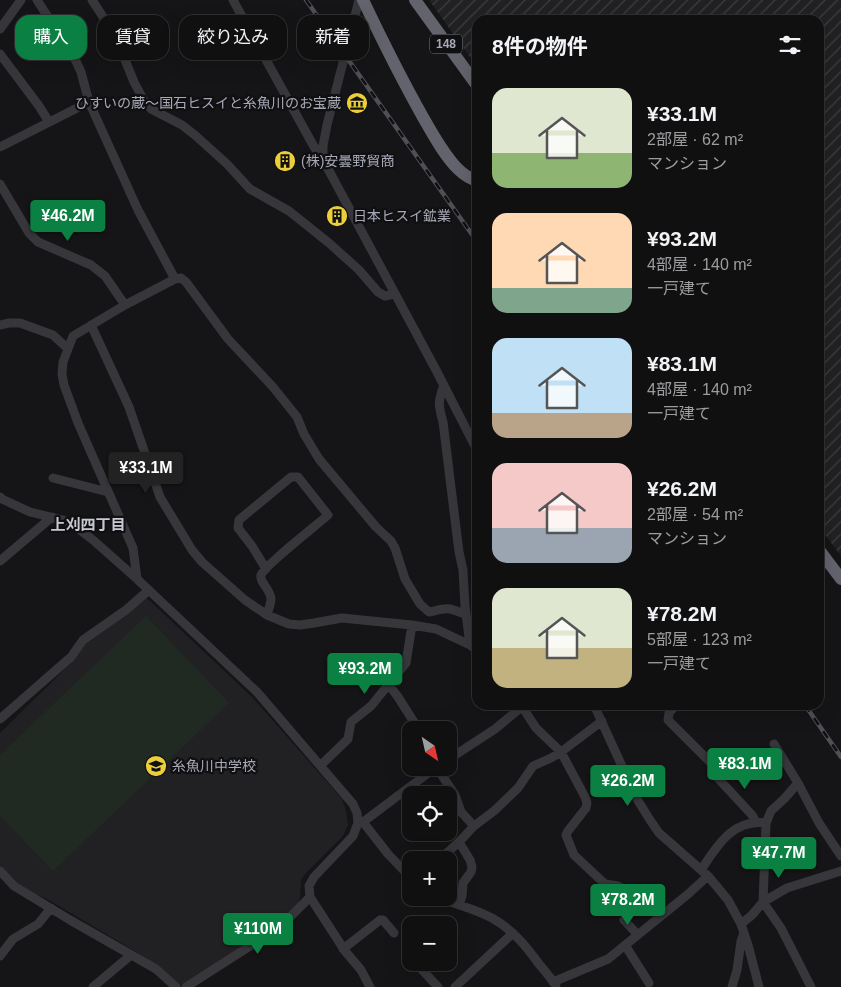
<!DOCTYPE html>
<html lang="ja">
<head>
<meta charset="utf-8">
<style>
  body { margin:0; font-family:Arial,"Noto Sans JP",sans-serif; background:#19191a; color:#f1f3f6; height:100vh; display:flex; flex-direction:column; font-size:19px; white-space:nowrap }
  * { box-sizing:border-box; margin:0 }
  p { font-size:16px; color:#9c9d9f }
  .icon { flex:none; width:28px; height:28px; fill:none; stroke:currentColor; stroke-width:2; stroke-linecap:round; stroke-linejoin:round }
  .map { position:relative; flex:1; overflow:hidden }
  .sheet { position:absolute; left:472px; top:15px; width:352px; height:695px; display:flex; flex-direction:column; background:#101011; border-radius:15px; box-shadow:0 5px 20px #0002,0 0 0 1px #303031 }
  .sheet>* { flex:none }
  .top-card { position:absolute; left:15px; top:15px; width:382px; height:45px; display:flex; gap:10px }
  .needle { width:32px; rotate:146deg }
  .fabs { position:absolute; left:402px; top:721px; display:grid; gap:10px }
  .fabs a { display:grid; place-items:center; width:55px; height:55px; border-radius:10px; background:#101011; box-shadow:0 5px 20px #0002,0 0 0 1px #303031; font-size:25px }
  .price { position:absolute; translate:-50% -42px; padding:0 11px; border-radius:5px; background:#0b8043; color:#fff; font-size:16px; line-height:32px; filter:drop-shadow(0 1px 2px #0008) }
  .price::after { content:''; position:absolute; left:50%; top:30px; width:15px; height:11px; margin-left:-8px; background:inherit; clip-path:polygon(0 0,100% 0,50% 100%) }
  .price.current { background:#222; color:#fff }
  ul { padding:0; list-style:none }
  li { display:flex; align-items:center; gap:15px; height:125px; padding:0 20px }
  li span { display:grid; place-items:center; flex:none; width:140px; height:100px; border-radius:15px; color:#555 }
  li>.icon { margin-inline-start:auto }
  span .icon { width:60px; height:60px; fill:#fffc; stroke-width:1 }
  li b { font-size:21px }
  h2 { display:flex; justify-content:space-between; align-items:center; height:60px; padding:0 20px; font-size:21px }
  .pill { padding:0 18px; border-radius:15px; background:#101011; box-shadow:0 5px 20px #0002,0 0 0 1px #303031; font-size:18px; line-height:45px }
  .pill.current { background:#0b8043; color:#fff }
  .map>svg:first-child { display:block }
  .built { fill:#212124 }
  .industrial { fill:url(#industrial-furrows) }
  .green { fill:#212923 }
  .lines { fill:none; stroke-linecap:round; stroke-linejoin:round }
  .minor { stroke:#36363b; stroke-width:9 }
  .highway { stroke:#62636c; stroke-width:12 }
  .rail-casing { stroke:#4f5056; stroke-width:4.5 }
  .rail { stroke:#101012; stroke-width:2.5; stroke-dasharray:8; stroke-linecap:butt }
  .labels { text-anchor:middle; stroke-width:4.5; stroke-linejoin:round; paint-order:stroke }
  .shield { fill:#101012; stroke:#7a7b85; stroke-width:1 }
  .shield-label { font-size:12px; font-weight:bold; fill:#a7a9b6 }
  .poi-label { font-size:14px; fill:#a7a9b6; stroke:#101012; text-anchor:start }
  .neighbourhood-label { font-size:15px; font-weight:bold; fill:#c8c9d2; stroke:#101012 }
</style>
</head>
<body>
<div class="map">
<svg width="841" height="987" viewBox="0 0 841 987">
  <defs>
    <pattern id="industrial-furrows" width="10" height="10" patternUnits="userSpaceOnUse" patternTransform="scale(1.25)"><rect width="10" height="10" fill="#212124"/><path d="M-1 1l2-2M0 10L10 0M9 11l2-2" fill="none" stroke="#3e3e42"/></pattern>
  </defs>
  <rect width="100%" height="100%" fill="#151517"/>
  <!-- built -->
  <path class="built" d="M147,598L253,698L342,799L346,811L348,825L343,836L305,874L301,880L300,898L298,903L283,918L264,932L180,986L154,964L135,951L47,899L14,886L0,871V733L75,659L84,642Z"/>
  <!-- industrial -->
  <path class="industrial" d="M429,0H841V556L820,528V20H478L477,67Z"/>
  <!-- green -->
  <path class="green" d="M146,616L229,703L53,871L0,816V755Z"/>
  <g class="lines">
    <!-- minor -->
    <path class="minor" d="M37,0L74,57L81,72L89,102L138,210L175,279
      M92,0L109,26L119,45L134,82L143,99L151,109L182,125L196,136L227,164L250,189L289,211L329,243L359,270L378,292L385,296L394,294
      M233,0L313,145L327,167L436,370L478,452
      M0,29L21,0
      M0,54L39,106L49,122
      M0,147L89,102
      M323,160V146L327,125L359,0
      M0,184L29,233L38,242L91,265L105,276L125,305
      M0,325L9,323H20L53,335L67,348
      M91,325L129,407L160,497L192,550L202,562L245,600L267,615L289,624L300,625L314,623L342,618L412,625L436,629L470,645L478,651
      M444,385C438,401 438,405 443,422L459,552L463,570L465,606L470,645
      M53,478L108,492
      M0,497L2,499L30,512L63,520L72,524L93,540L137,579L257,692L353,804L357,813L358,823L353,836L314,877L309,886L310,897L345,951L361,970L370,987
      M0,561L52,517
      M266,569L252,546L238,528L239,520L291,477H298L328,515C318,524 264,566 261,575C259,582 271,590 271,599C271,604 268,610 267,615
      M137,579L133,548L78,423L64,385L62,374L63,362L73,336L125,305L175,279L181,278L186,282L228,339L273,387L297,417L304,434L319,459L376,527L391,541L395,548L405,579L420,604L429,612C435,611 443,608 450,609C456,610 460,613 466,614
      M389,685L398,697L419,730
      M521,705L536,728L561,752L585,797L587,803L586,808L568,831L566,835L574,855L605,884L618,886L622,888L633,906L627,913V917L624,920L637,934
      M594,705L637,799L650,820L659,833L708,876L728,900L741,924L748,945L759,987
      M676,705L669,713L668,720L712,764
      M0,719L71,657L83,640L126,610L149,590
      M774,744L798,783L819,823L841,856
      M449,759L495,729L524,705
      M321,765L348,739L351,722L371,706L406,663L412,625
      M437,768L455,795L461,812L474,826
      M714,774L752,815L756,822
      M798,783L785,798L771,811L766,823L763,902L781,928L811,987
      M363,822L388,854L411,878
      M358,823L363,822L435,768
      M439,860L459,842L474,826L494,811L518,788L533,766L551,758L561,752L602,721
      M701,870C717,846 732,819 766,823
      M0,871L14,886L70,920L156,969L176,987
      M441,898L444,900C460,905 477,910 492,918C512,929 526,946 539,964C545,971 551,978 556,986
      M459,905L462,896L463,883L471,872L472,867L470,860L459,842
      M741,924L752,915L763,902L787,888L841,871
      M625,945L649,983
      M343,949L380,920H383L394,933
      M0,956L13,939L38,924L51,908
      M415,962L438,987
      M553,982L608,959L687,895L708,876
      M93,987L131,955
      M186,987L267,935L286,921L310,897
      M455,987L513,933
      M732,987L737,970L741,941L744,933"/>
    <!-- highway -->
    <path class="highway" d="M363,0C382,40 402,80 424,119C434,136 444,155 458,169C464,175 470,179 478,181
      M415,0L478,87
      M820,551L841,579"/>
    <!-- rail casing -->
    <g class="rail-casing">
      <path id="rail" d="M306,0L478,243
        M805,705L841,757"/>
    </g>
    <!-- rail -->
    <use href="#rail" class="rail"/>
  </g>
  <!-- icons -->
  <defs>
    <g id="museum-disc" transform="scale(1.125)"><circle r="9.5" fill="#ebce39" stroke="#101012"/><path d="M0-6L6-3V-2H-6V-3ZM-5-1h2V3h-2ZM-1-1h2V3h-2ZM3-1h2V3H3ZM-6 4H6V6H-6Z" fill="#111"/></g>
    <g id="building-disc" transform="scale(1.125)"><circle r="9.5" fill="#ebce39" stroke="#101012"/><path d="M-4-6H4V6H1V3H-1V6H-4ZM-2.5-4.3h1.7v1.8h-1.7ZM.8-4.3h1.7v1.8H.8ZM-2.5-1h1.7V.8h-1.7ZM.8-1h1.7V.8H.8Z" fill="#111"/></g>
    <g id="school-disc" transform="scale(1.125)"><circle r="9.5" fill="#ebce39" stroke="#101012"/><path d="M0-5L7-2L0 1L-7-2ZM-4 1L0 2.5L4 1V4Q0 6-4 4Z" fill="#111"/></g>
  </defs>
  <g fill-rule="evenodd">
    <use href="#museum-disc" x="357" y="103"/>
    <use href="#building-disc" x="285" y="161"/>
    <use href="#building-disc" x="337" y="216"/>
    <use href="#school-disc" x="156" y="766"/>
  </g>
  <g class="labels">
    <!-- shield labels -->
    <rect class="shield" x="430" y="34.5" width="32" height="19" rx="4"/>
    <g class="shield-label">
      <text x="446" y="48">148</text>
    </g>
    <!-- poi labels -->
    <g class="poi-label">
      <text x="341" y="108" text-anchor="end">ひすいの蔵～国石ヒスイと糸魚川のお宝蔵</text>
      <text x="301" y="166">(株)安曇野貿商</text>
      <text x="353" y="221">日本ヒスイ鉱業</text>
      <text x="172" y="771">糸魚川中学校</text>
    </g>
    <!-- neighbourhood labels -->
    <g class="neighbourhood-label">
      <text x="88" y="530">上刈四丁目</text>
    </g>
  </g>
</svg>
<div class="fabs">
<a><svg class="needle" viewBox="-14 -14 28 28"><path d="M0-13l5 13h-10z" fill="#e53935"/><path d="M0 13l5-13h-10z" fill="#9c9d9f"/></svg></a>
<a><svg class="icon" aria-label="locate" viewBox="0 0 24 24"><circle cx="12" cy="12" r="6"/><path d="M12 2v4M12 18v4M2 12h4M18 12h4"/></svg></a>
<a>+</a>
<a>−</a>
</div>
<b class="price" style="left:68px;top:242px">¥46.2M</b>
<b class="price current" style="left:146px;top:494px">¥33.1M</b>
<b class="price" style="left:365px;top:695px">¥93.2M</b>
<b class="price" style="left:745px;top:790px">¥83.1M</b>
<b class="price" style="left:628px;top:807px">¥26.2M</b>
<b class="price" style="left:779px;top:879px">¥47.7M</b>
<b class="price" style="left:628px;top:926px">¥78.2M</b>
<b class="price" style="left:258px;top:955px">¥110M</b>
<div class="top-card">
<a class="pill current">購入</a>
<a class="pill">賃貸</a>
<a class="pill">絞り込み</a>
<a class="pill">新着</a>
</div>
<section class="sheet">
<h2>8件の物件<svg class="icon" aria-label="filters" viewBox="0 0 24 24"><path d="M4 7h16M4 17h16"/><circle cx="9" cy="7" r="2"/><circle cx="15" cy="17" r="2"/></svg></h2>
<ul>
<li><span style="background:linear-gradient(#dfe7d0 65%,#8fb573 0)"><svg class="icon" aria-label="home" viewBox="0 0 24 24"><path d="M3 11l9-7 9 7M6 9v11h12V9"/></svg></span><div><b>¥33.1M</b><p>2部屋 · 62 m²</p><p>マンション</p></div></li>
<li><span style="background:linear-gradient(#ffd9b3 75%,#7fa58c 0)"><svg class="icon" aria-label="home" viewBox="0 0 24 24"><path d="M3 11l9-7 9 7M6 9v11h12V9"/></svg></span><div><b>¥93.2M</b><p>4部屋 · 140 m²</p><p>一戸建て</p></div></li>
<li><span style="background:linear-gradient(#bfe0f5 75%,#b9a48a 0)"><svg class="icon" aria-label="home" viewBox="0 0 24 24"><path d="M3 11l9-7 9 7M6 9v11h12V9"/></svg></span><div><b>¥83.1M</b><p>4部屋 · 140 m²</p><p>一戸建て</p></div></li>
<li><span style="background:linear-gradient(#f6c9c9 65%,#9aa5b1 0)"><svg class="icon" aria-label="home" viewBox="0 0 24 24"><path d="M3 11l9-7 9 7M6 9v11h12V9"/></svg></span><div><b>¥26.2M</b><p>2部屋 · 54 m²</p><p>マンション</p></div></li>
<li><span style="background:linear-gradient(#dfe7d0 60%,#c2b280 0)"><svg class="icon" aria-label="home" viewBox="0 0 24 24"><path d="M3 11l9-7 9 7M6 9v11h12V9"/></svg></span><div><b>¥78.2M</b><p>5部屋 · 123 m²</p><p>一戸建て</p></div></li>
</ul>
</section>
</div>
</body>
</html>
